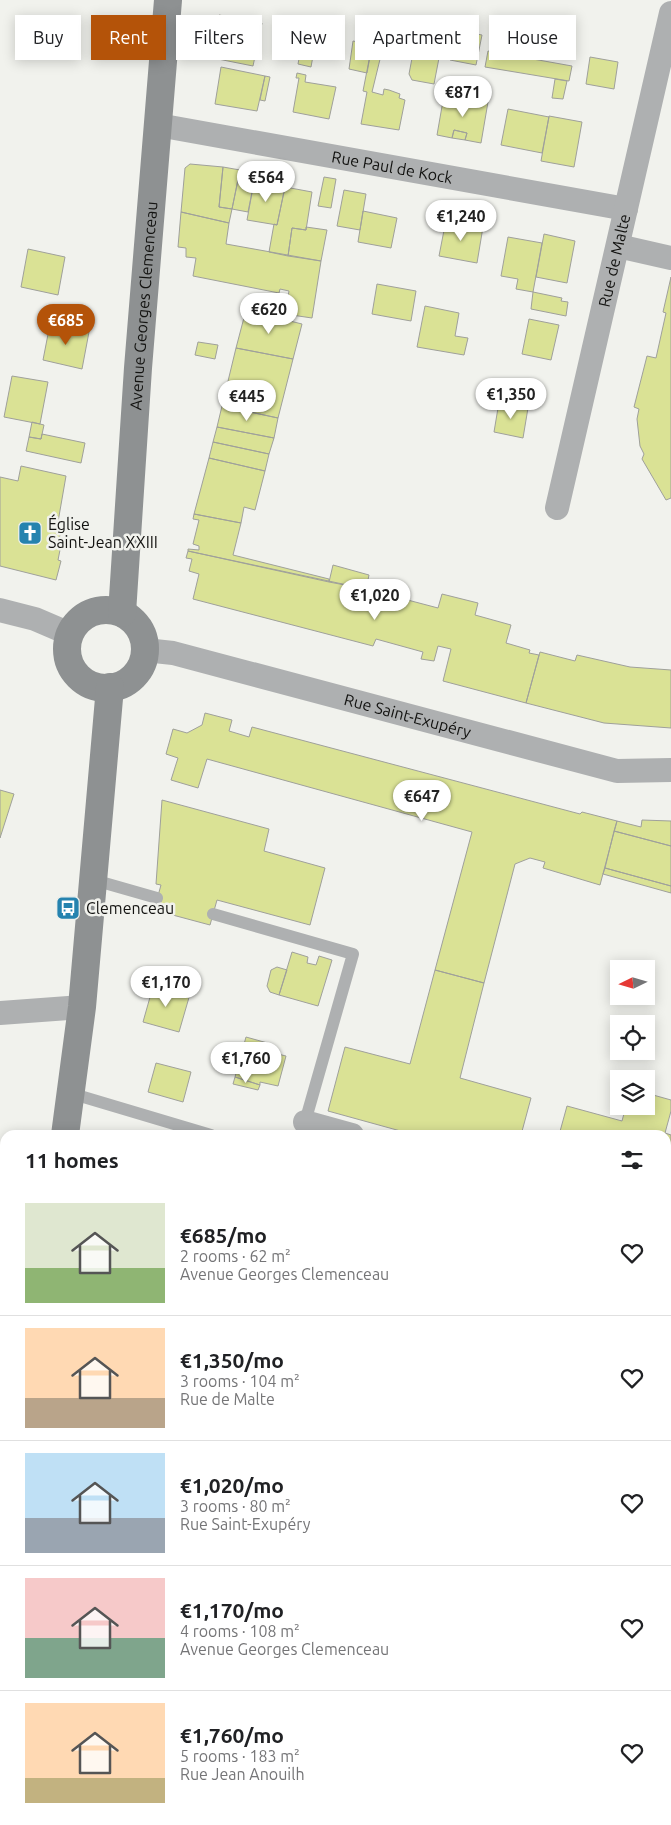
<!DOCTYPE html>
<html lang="en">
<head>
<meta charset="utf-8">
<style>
  body { margin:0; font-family:Ubuntu,sans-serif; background:#f2f2f2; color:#202124; height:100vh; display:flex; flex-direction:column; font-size:19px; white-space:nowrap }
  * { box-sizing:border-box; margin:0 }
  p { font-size:16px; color:#757577 }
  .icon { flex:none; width:28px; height:28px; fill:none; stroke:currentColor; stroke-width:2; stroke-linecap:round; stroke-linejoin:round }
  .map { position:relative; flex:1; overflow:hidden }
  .drawer { position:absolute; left:0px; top:1130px; width:671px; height:695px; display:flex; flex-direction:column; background:#fff; border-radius:15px 15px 0 0; box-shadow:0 2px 12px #0003 }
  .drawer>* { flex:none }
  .top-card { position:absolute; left:15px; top:15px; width:641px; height:45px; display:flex; gap:10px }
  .needle { width:32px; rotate:265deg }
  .buttons { position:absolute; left:610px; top:960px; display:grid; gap:10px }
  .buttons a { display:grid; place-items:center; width:45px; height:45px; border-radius:0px; background:#fff; box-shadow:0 2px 12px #0003; font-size:25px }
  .price { position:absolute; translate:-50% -42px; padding:0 11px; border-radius:18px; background:#fff; color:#222; font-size:16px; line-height:32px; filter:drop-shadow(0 1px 2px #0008) }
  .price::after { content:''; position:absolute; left:50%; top:30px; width:15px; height:11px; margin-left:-8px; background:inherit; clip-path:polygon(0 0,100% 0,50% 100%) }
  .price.on { background:#b45309; color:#fff }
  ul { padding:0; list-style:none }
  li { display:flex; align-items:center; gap:15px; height:125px; padding:0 25px }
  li+li { border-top:1px solid #e0e0e0 }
  li span { display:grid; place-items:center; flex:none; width:140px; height:100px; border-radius:0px; color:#555 }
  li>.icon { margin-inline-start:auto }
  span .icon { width:60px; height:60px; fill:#fffc; stroke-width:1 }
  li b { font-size:21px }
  h2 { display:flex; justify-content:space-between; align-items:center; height:60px; padding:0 25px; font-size:21px }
  .pill { padding:0 18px; border-radius:0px; background:#fff; box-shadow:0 2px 12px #0003; font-size:18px; line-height:45px }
  .pill.on { background:#b45309; color:#fff }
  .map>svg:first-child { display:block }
  .building { fill:#dae295; stroke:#9fa09b }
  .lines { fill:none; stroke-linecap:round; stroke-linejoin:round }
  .service { stroke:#aeb0b1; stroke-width:12 }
  .minor { stroke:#aeb0b1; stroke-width:24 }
  .secondary { stroke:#8e9192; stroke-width:28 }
  .labels { text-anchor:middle; stroke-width:5; stroke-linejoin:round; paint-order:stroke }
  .street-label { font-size:16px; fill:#131311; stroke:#f1f2ed }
  .poi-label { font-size:16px; fill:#131311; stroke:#f1f2ed; text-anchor:start }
</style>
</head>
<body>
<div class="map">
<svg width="671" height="1825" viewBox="0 0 671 1825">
  <rect width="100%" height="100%" fill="#f1f2ed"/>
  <!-- building -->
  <path class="building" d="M219,15L262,23L253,66L213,58Z
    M456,30L482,35L476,65L450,60Z
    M304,32L317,34L311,67L298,64Z
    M353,41L372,45L367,73L349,69Z
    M372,45L383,47L372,92L383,95L384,89L389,90L400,94L399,98L405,100L399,130L361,124L367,92L363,91Z
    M488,51L572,66L569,81L485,67Z
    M413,53L439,58L434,84L412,80L409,74Z
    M590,57L618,62L614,89L586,84Z
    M221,67L265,76L257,111L215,104Z
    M297,73L306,75L305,82L336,87L329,119L293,112L299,78H296Z
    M265,76L270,77L265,101L260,100Z
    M555,79L567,81L563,99L552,98Z
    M444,95L488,102L481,143L465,140L467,133L454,130L452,138L437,135Z
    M508,109L549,117L542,153L501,145Z
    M549,116L582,122L574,167L541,161Z
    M454,130L467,133L465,140L452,138Z
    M190,164L223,167L219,207L232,209L229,223L181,212L185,168Z
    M223,167L240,170L232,209L219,207Z
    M240,170L256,172L248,212L232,209Z
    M324,177L336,179L331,208L318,206Z
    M254,182L285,187L277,225L247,220Z
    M285,187L312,192L306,230L292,228L288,256L269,252L274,224L277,225Z
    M344,190L366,194L360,230L337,226Z
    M363,211L397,218L391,248L358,242Z
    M181,212L229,223L226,244L321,261L312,318L285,314L289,291L280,289L279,293L193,276L196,258L186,257V248L178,247Z
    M446,220L483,227L477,263L439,256Z
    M306,227L327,230L321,261L288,256L292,228L306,230Z
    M544,234L575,241L567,283L536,277Z
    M508,237L542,243L533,292L516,289L518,279L501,276Z
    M28,249L65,257L58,295L21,287Z
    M671,277V498L666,500L642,459L644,454L640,446L637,419L639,409L634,407L647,356L656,358L666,313L663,312Z
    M377,284L416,291L411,321L372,314Z
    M533,292L562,298L561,301L568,302L566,316L531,309Z
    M425,306L459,313L455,336L468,338L464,355L417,347Z
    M246,310L302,324L293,359L236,348Z
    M529,319L559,325L551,360L522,354Z
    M50,324L89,332L82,369L43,360Z
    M198,342L218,345L215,359L195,355Z
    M236,348L293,359L278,418L222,406Z
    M12,376L48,382L40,424L4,417Z
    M499,402L528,408L523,438L494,432Z
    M222,406L278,418L274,438L217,427Z
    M32,422L44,425L41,439L29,437Z
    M217,427L274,438L269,454L213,442Z
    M42,434L85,443L81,463L26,451L29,437L41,439Z
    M213,442L269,454L265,471L209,458Z
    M209,458L265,471L255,510L244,507L241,523L194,514Z
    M21,466L66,476L58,522H63L58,544L61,545L58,560L61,561L56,580L0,566V477L18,481Z
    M194,514L241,523L233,555L329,579V582L188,551V549L199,550V546L193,544L199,520L193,519Z
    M188,551L366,589L438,608L442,594L478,603L475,615L511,625L506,643L530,650L529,653L539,655L526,703L443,681L451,649L438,646L434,661L421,659L423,652L376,639L373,646L193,599L199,574L189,571L192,559L186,558Z
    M333,565L369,575L366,589L329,582Z
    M540,652L575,661L577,655L630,667L671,670V728L604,723L526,703Z
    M205,713L232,720L229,731L249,737L252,727L580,814L582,812L617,821L600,885L543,868L545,862L530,858L515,864L484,983L435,970L472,832L207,759L198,788L171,780L178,758L166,754L173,729L187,733L202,725Z
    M0,790L14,794L0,838Z
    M162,800L269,829L264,851L325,868L310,925L217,900L210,925L154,910L161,885L156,884Z
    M642,820L671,821V846L614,831L617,821L641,827Z
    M614,831L671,846V886L605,868Z
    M605,868L671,886V893L603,874Z
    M292,952L308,957L307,963L316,965L319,956L332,960L318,1006L279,995Z
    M277,967L287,970L279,995L270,992L267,986L271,970Z
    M435,970L484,983L460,1078L531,1098L521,1135H415L328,1111L345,1047L410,1064Z
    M155,977L192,988L190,994L154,983Z
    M154,983L190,994L179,1032L143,1022Z
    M246,1037L271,1044L269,1052L286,1056L278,1086L260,1082V1085L235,1077Z
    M156,1063L191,1072L183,1102L148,1092Z
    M235,1077L260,1085L258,1090L233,1084Z
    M646,1093L671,1100V1111L665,1133L671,1135V1195L666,1193V1135H559L567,1106L622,1121L626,1106H646Z
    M666,1240L671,1242V1264L666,1282Z
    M666,1334L671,1336V1351L666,1350Z"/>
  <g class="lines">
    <!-- service -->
    <path class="service" d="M94,880L157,898
      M213,914L353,954L305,1122
      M70,1093L211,1135"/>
    <!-- minor -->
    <g class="minor">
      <path id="s1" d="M158,125L626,209"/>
      <path d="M618,246L671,258"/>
      <path id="s2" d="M557,508L671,13"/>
      <path d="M0,610L35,619L70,634"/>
      <path id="s3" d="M145,650L173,653L617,771L671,770"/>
      <path d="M0,1013L82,1007"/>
      <path d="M305,1122L352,1135"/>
      <path d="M666,1225L671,1226"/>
      <path d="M0,1517H5"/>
      <path d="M164,1820L179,1825"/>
    </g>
    <!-- secondary -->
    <g class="secondary">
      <circle cx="106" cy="649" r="39"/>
      <path id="s4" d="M122,613L138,368L168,0"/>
      <path d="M65,1135L82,1007L110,687"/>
      <path d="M0,1780L5,1736"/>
    </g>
  </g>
  <!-- icons -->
  <defs>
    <g id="church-square" transform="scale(1.25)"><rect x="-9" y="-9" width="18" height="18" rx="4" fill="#2583af" stroke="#f1f2ed"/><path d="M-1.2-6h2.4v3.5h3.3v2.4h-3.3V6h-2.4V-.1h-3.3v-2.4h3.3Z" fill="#fff"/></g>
    <g id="bus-square" transform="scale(1.25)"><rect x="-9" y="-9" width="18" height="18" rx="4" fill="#2583af" stroke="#f1f2ed"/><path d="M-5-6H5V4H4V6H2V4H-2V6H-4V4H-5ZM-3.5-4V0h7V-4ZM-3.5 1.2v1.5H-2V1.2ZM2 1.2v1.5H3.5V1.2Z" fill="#fff"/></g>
  </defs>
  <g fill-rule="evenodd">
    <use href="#church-square" x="30" y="533"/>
    <use href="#bus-square" x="68" y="908"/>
  </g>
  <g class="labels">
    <!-- street labels -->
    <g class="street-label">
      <text dy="6" stroke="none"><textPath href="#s1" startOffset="238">Rue Paul de Kock</textPath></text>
      <text dy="6" stroke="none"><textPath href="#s2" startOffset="254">Rue de Malte</textPath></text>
      <text dy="6" stroke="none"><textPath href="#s4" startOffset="308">Avenue Georges Clemenceau</textPath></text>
      <text dy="6" stroke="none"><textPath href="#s3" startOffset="271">Rue Saint-Exupéry</textPath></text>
    </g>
    <!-- poi labels -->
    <g class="poi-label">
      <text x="48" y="530">Église<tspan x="48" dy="18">Saint-Jean XXIII</tspan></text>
      <text x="86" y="914">Clemenceau</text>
    </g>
  </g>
</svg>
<div class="buttons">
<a><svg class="needle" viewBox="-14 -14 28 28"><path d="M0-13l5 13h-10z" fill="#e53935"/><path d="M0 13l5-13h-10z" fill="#757577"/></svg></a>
<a><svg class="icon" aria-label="locate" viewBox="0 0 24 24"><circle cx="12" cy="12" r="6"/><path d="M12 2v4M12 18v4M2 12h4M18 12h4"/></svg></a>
<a><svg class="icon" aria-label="layers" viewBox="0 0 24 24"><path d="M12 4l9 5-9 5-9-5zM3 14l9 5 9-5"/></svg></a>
</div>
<b class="price" style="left:463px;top:118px">€871</b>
<b class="price" style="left:266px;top:203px">€564</b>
<b class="price" style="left:461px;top:242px">€1,240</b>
<b class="price" style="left:269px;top:335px">€620</b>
<b class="price on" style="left:66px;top:346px">€685</b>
<b class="price" style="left:511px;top:420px">€1,350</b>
<b class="price" style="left:247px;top:422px">€445</b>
<b class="price" style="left:375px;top:621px">€1,020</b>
<b class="price" style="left:422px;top:822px">€647</b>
<b class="price" style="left:166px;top:1008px">€1,170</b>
<b class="price" style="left:246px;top:1084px">€1,760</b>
<div class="top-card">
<a class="pill">Buy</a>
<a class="pill on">Rent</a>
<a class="pill">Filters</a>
<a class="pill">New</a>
<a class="pill">Apartment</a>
<a class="pill">House</a>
</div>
<section class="drawer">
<h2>11 homes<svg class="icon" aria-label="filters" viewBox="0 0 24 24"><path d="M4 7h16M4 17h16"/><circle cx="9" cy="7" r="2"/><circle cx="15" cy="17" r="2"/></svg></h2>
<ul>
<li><span style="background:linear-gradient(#dfe7d0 65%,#8fb573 0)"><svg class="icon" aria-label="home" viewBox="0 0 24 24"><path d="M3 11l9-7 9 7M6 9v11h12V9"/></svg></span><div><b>€685/mo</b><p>2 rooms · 62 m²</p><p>Avenue Georges Clemenceau</p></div><svg class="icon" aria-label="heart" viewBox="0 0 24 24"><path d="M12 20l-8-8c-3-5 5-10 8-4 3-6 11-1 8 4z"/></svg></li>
<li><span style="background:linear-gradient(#ffd9b3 70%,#b9a48a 0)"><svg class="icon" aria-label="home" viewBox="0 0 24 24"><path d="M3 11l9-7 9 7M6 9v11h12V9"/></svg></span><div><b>€1,350/mo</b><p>3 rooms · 104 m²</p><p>Rue de Malte</p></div><svg class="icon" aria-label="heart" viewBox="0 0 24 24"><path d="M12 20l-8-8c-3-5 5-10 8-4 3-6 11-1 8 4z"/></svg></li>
<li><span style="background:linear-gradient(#bfe0f5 65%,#9aa5b1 0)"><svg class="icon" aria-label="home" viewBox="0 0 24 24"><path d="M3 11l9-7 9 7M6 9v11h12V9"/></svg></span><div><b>€1,020/mo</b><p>3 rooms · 80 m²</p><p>Rue Saint-Exupéry</p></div><svg class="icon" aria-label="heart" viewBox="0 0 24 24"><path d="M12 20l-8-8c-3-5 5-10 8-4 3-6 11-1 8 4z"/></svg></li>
<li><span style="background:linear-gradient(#f6c9c9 60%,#7fa58c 0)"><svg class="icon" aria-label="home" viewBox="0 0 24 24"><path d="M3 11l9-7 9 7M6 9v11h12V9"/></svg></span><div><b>€1,170/mo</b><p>4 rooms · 108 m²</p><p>Avenue Georges Clemenceau</p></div><svg class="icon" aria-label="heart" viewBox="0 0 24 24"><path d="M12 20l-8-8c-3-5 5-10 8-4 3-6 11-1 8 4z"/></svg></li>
<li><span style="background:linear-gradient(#ffd9b3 75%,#c2b280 0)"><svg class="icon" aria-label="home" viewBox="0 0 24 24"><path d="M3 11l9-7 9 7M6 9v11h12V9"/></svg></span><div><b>€1,760/mo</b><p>5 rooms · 183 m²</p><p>Rue Jean Anouilh</p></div><svg class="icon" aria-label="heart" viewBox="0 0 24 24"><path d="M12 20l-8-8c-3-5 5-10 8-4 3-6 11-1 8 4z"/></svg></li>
</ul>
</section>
</div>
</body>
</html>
